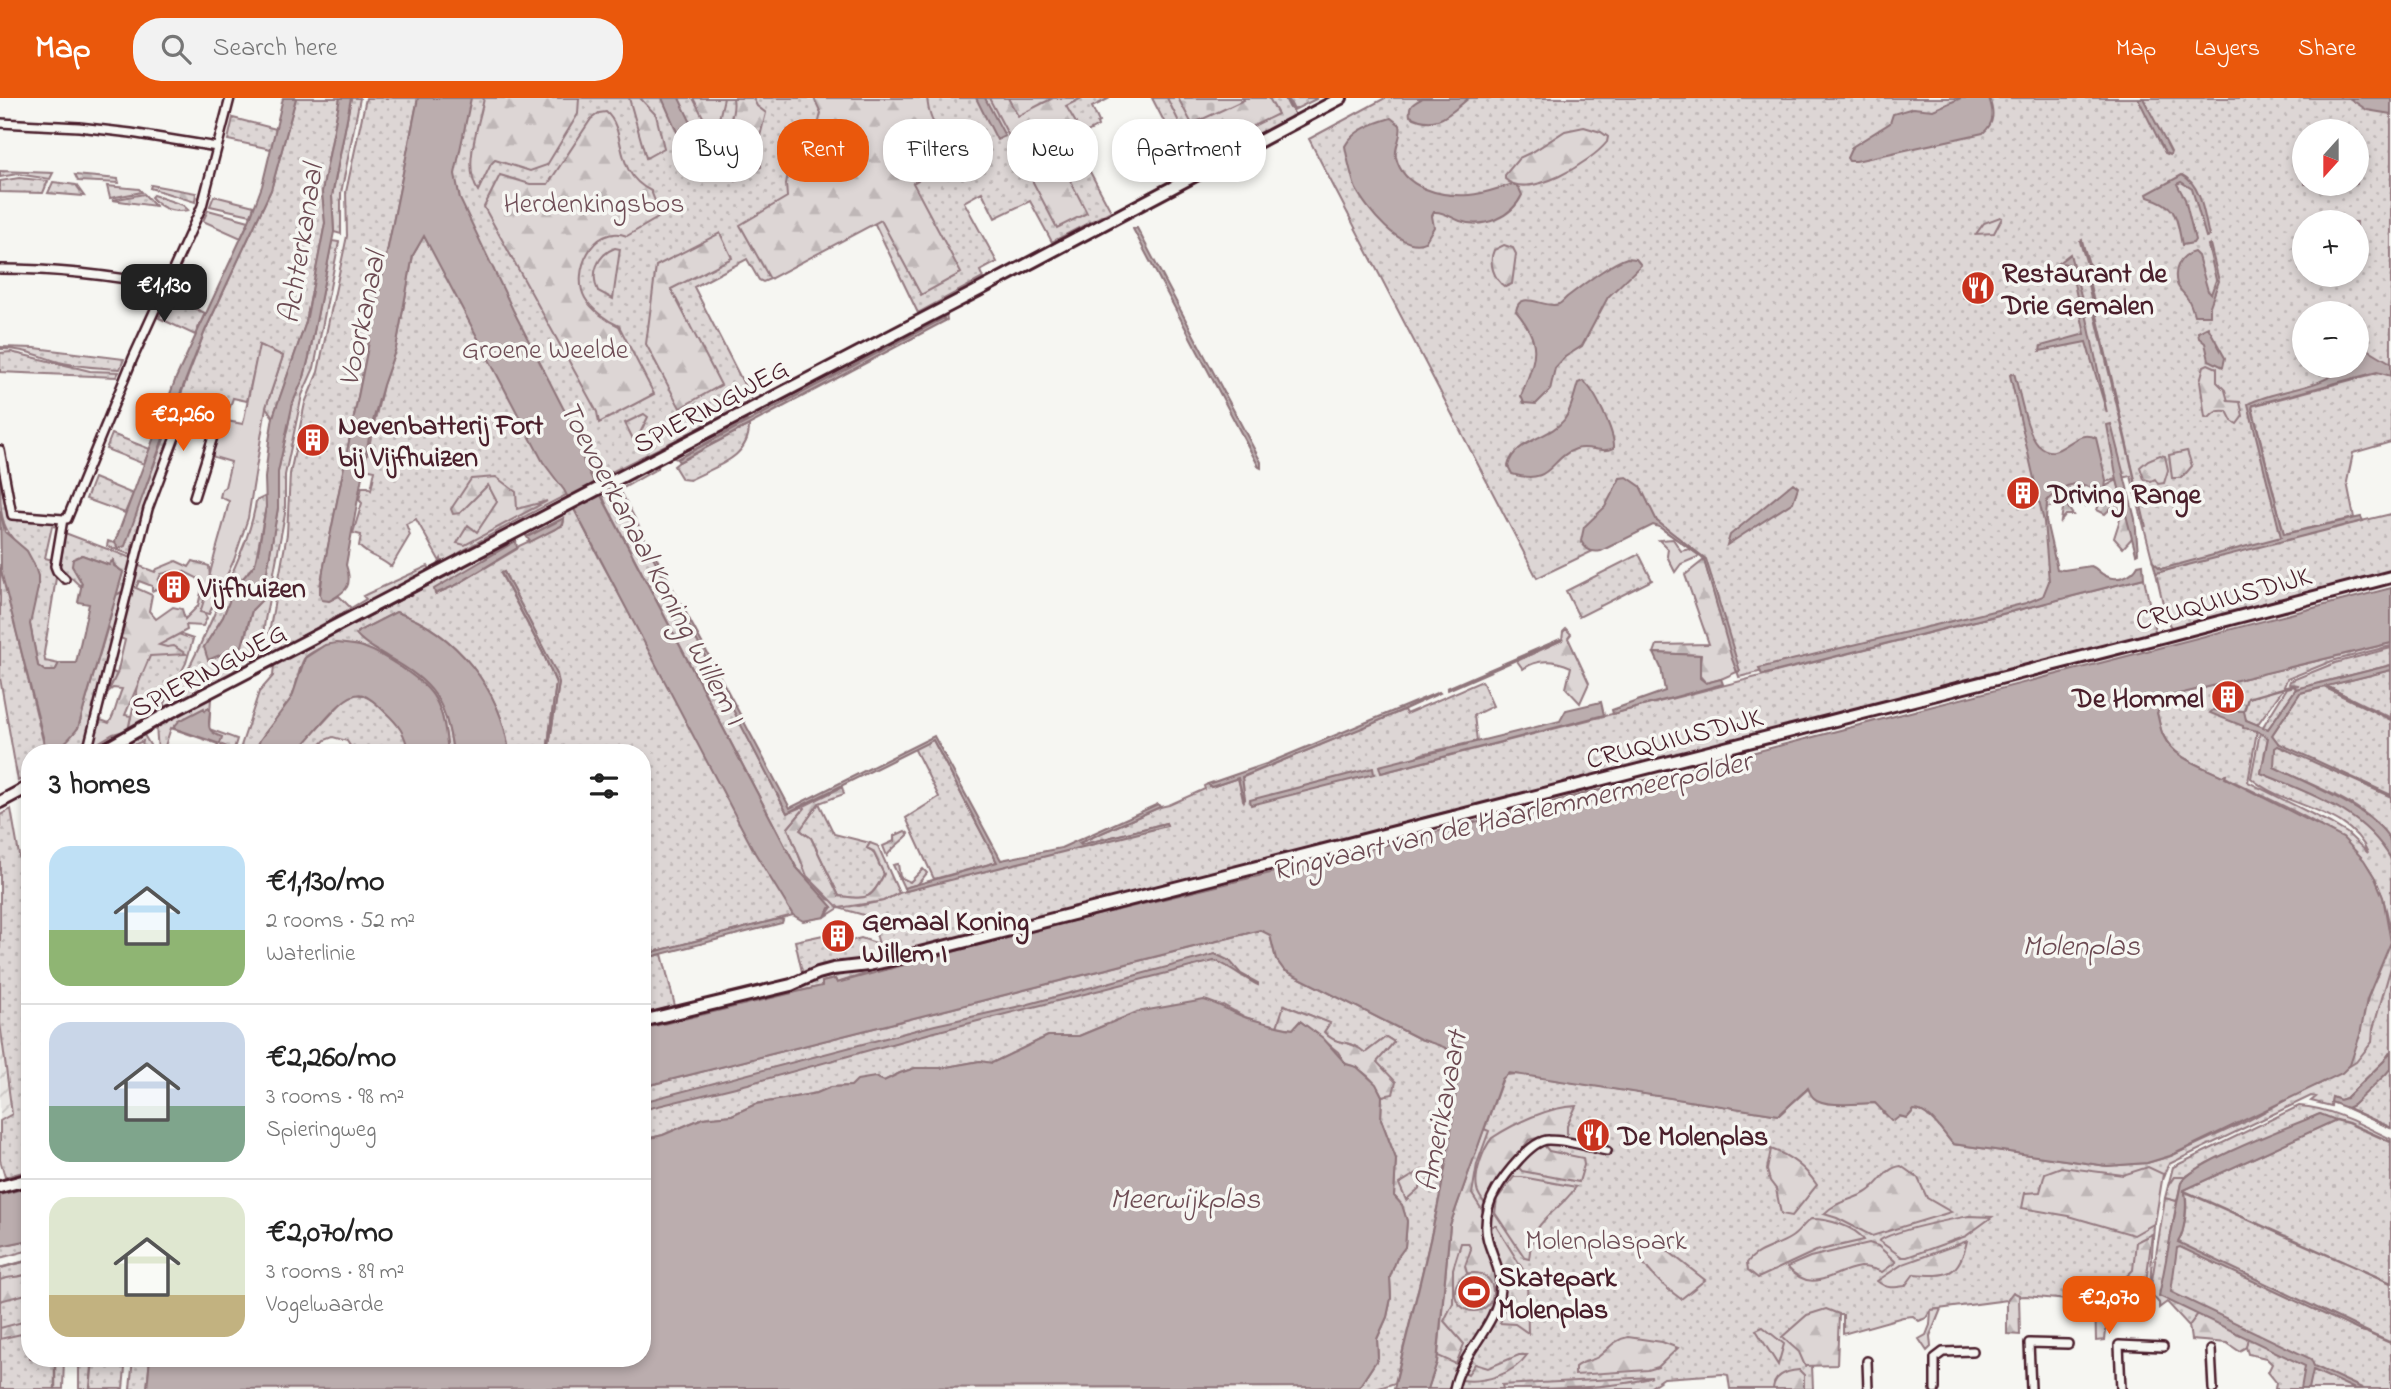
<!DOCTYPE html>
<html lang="en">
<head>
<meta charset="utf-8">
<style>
  body { margin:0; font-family:"Indie Flower",sans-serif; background:#f2f2f2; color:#222; height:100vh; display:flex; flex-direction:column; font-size:26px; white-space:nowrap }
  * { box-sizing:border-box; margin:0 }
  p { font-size:23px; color:#767676 }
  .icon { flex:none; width:38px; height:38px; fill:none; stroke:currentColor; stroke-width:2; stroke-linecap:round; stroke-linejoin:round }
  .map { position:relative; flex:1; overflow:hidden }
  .side { position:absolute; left:21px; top:646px; width:630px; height:623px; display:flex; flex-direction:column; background:#fff; border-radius:28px; box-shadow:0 4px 10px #0003 }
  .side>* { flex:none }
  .banner { position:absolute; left:672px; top:21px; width:665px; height:63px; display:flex; gap:14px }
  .needle { width:46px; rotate:201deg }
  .tools { position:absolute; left:2292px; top:21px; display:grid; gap:14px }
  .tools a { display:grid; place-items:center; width:77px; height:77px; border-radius:50%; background:#fff; box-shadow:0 4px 10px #0003; font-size:35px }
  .price { position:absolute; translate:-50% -60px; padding:0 16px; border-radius:14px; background:#ea580c; color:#fff; font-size:23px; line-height:46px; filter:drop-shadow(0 2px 4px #0008) }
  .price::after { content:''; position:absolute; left:50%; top:42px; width:21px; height:16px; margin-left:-10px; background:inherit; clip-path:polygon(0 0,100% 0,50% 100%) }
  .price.on { background:#222; color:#fff }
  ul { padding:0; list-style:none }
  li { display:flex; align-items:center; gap:21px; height:175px; padding:0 28px }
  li+li { border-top:2px solid #e0e0e0 }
  li span { display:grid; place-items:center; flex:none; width:196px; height:140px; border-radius:21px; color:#555 }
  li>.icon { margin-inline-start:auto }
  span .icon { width:84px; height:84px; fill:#fffc; stroke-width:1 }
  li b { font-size:30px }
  h2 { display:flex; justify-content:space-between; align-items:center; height:84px; padding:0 28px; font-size:30px }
  .chip { padding:0 24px; border-radius:28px; background:#fff; box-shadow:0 4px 10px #0003; font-size:24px; line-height:63px }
  .chip.on { background:#ea580c; color:#fff }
  header { display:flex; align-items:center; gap:42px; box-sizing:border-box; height:98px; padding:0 35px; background:#ea580c; color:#fff }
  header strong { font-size:33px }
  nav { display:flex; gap:38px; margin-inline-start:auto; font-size:24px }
  .search { width:490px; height:63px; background:#f2f2f2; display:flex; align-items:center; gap:18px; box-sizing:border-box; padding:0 24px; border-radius:28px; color:#767676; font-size:26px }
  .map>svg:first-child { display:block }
  .industrial { fill:url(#industrial-furrows) }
  .grass { fill:url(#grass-dots); stroke:#947a80; stroke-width:2; fill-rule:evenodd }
  .forest { fill:url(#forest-firs); stroke:#947a80; stroke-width:2; fill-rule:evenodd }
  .wetland { fill:url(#wetland-marsh); stroke:#947a80; stroke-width:2 }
  .cemetery { fill:url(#cemetery-stones); stroke:#947a80; stroke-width:2 }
  .garden { fill:#ddd6d5; stroke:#947a80; stroke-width:2 }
  .water { fill:#bbadae; stroke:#8e747a; stroke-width:2 }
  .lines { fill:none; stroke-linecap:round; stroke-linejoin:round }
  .stream { stroke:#8e747a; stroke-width:2.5 }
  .street-casing { stroke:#4a1f2b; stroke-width:12 }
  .secondary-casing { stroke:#4a1f2b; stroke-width:16 }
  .street { stroke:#f6f6f2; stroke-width:7 }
  .secondary { stroke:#f6f6f2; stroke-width:10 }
  .labels { text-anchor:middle; stroke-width:7; stroke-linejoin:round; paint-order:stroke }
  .park-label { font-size:28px; fill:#6f4d56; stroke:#f6f6f2 }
  .poi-label { font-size:28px; font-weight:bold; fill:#4a1f2b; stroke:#f6f6f2; text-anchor:start }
  .street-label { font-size:28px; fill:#4a1f2b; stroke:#f6f6f2 }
  .water-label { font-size:30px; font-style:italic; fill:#6c4a52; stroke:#f6f6f2 }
</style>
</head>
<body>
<header>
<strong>Map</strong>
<div class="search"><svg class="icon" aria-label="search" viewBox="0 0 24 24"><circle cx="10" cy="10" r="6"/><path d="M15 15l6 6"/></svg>Search here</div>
<nav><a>Map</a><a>Layers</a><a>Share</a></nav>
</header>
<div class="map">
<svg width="2391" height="1291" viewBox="0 0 2391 1291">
  <defs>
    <pattern id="industrial-furrows" width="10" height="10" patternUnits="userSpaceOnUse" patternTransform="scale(1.75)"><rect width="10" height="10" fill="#e9e6e3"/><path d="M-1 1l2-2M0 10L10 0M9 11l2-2" fill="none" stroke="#c9c5c3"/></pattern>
    <pattern id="grass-dots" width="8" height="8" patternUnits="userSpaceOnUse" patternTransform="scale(1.75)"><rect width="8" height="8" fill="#ddd6d5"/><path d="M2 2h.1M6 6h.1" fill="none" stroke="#bfb7b7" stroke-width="1.8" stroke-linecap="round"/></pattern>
    <pattern id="forest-firs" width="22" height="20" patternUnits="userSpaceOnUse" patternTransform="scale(1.75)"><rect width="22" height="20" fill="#ddd6d5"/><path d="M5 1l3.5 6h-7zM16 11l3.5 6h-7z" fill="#bfb7b7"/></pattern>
    <pattern id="wetland-marsh" width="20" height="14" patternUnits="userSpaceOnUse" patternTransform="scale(1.75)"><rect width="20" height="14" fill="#ddd6d5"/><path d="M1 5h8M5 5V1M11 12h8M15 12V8" fill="none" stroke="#bfb7b7"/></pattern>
    <pattern id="cemetery-stones" width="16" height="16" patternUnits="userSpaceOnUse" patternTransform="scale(1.75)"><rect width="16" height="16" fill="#ddd6d5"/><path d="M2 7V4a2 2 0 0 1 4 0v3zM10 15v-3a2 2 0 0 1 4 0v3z" fill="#bfb7b7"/></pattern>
  </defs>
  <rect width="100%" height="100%" fill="#f6f6f2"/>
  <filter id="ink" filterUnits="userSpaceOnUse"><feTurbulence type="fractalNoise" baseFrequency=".0143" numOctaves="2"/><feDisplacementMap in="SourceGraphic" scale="14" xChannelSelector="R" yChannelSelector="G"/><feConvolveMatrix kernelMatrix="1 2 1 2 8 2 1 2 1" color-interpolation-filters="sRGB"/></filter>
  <g filter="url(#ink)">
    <!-- industrial -->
    <path class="industrial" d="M0,939L11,1017L0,1022Z"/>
    <!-- grass -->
    <path class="grass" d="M296,0H340L322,94L325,125L306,224L273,319L266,309L283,258L260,247L247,303L233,300L230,309L212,303L210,310L186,303L132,448V457L107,448L108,443L117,446L118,450L142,399L205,233L271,92Z
      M351,0H360L341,95V136L334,134L332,98Z
      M366,0H418L320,488V497L329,503L339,498L351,510L267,558L271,539L269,535L287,436L290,376L305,305L318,274L347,138L346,94Z
      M469,0H1110L1092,9L1099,24L1097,25L1098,28L1073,42L1111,113L1052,144L1030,103L995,120L982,94L964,104L997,164L980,173L983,180L981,181L918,215L874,124L767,177L770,181L763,184L759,182L747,161L694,189L752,302L742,307V309C646,357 549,403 457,456L455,461L442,467V463L439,462L416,421L406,426L410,437L391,469C380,459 369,459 359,448L361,437L353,435L362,405L359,402L362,389H368L371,392L375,372L364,370L383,287L396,250L413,157L424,138L429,147Z
      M1152,0H1286L1296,19L1189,72Z
      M1288,0H1318L1294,12Z
      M1385,0H2391V344L2353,355L2347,384L2354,420L2284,436L2252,308L2377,275L2249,307L2282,441L2277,443L2391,416V477L2173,532L2167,523L2156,475L2226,456L2161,471L2153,464L2131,378L2041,398L2056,500L1739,579L1704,461L1653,424L1537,480L1309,41ZM2305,33H2357V86H2305ZM2305,124H2357V177H2305ZM2305,215H2357V268H2305Z
      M233,20L276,31L271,51L228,42Z
      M0,73L53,75L50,81L17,76L0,79Z
      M19,80L48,83L43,95L0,94V83Z
      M53,84L76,87L84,98L48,95Z
      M144,96L155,108L112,102Z
      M332,143L339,144L314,270L302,297L285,377V416L265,522L263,537L267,541L261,560L170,607C191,568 209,529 226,489C238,461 252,433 256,403L266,398V409L255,466L234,491L223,519L204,549L245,541L252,512L262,501L278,410V374L293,304L304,279L309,259Z
      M169,198L205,215L195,237L159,220Z
      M946,215L947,222L945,223L944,221L754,320L755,315L778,302Z
      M0,249L35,250L124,261L120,271C99,270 79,269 59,264C39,258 22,250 0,251Z
      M11,254L90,273L119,274L116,279L0,274V255Z
      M744,320L747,323L677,361L671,359Z
      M749,327C750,360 716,368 690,382L682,381L674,368L679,364Z
      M112,336L150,351L144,366L106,351Z
      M659,364L658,370L620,392L787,715L804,708L805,710L788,730L807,778L828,801L858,808L883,803L899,795L937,784L1167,727L1166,725L1080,747L1079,745L1160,709L1169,707L1205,691L1204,688L1208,686L1211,689L1238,680L1243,702L1245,701L1241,680L1404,612L1406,616L1482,583L1493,608L1474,617L1477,643L1422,656L1381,675L2144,480L2155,533L2154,537L1578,685L1446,714L1273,759L1183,786L889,858L822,869L803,878L795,843L828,836L832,848L861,840L879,846L871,819L839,810L825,819L832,809L796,769L606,406L603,399L610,396L608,391Z
      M0,380L8,419L59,426V429L52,428L45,460L53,462L52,469L56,480L44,555L45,563L59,566L55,573H45L38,568L30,526L34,466C2,429 0,429 0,380Z
      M94,380L133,396L125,415L86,401Z
      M573,409L594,450L793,817L642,857V654H548L559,585L542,548L504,474L501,476L543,555L556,585L547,654H509C501,592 456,534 396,514L357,534V536C364,547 378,552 388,559C436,586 445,600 453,654H448C446,638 444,618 436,602C422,576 352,534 322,549C317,552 307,556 304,561C297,573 297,590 291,602C280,621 262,633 255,654H239L259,594L273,578L274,567L464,469L465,466L513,440L516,443L489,458L435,496L456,487L517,451L519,448L563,427L564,420L527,439L524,435Z
      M65,435L134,461L124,493L116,497L123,474L111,464L109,467L82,457L72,468L82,485L80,488L60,469Z
      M1639,456L1652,482L1579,519L1566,493Z
      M0,466L44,647L47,650L63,646L78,630L108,528L114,537L106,571L117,576L108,594L89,650L77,654H30V677L18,683L0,580Z
      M152,527L193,541L186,565L162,611L128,632Z
      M2391,545V548L2332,563L2287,581L2283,591L2257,627L2246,622L2243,613L2214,612L2257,633L2248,684L2330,725L2347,735L2368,755C2349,709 2284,710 2251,680L2260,634L2268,639L2261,675C2296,689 2385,721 2391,763C2391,786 2391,811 2391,834C2386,808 2380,784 2364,763C2339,729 2264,700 2225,679V678H2222C2201,668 2173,660 2163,637C2160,631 2159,622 2157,615L2166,599Z
      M2391,550V567L2296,591L2268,631L2262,630L2287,590L2299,587L2289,586L2290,583L2335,565Z
      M2391,572V620L2326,588Z
      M2325,589L2391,621V743C2366,704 2313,688 2273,669L2275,649L2278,645L2272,637L2300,595Z
      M356,596C374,598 398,621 405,637C407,643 407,649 408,654H354L347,643L333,639L325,642L314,654H296L345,601Z
      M211,600L209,631L237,641L233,654H219L225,648L222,647L220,650L217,648L218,646L171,630L163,654H158L156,627Z
      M144,637L150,647V654H141L143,643L118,654H104L129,641Z
      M929,642H933L997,764L934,781L906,720L939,699L914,650Z
      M819,705L834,736L870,745L867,750L873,753L884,776C871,803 867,801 839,798L811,740L800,732Z
      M11,711L30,820V1072L5,1079L0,1062V1023L12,1016L0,925V717Z
      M1261,832L1270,837L1276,861L1284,872L1420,941C1434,946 1450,948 1458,961C1453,1071 1420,1179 1395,1285L1376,1291H1351L1359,1289L1378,1260L1377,1241L1387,1219L1391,1200L1390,1179L1397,1160L1405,1149L1407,1123L1402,1107L1394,1098L1396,1061L1381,1021L1382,998L1393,995L1376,964L1394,944L1386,939L1365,955C1349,940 1337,949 1324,934L1329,925L1285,907L1277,929L1245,919L1223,907L1105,927L1079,938H1048L992,965L980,963L941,970H915L900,975L884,983L875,979L851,988L831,989L817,995L756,1006L732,1017L703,1020L663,1037L642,1042V989Z
      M2391,844V953L2384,963L2346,1000L2340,1002L2332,999L2331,1008L2311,1003L2316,999L2311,998L2169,1066C2152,1093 2153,1156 2150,1188L2074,1202L2065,1197L2068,1202L2026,1198L2009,1199L2007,1202L1931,1212L1926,1220L1919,1223L1913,1218L1903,1219L1843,1236V1217H1837L1812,1267L1813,1291H1730L1728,1277L1723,1276L1664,1280L1648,1291H1428L1437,1264L1450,1127L1504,977L1519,976L1779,1017L1809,990L1814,1000L1840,1006L1875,1005L1879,1007L1883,1015L1907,1020L1914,1012C1930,1011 1943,1035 1953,1046L2107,1068L2147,1065L2171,1058L2249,1022L2306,991L2320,986L2360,937L2367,901Z
      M662,856L675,908L642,917V861Z
      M859,873L868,875L837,885L835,881L822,884L823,888L777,898L828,877Z
      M2391,970V1030L2347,1010L2353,1007Z
      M2299,1008C2332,1010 2362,1027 2391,1041V1291H2275L2276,1284L2268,1274L2272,1266L2266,1260L2248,1256L2246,1249L2247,1239L2198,1216L2189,1228L2167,1204L2159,1210V1205L2150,1195L2165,1100L2177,1103L2160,1198L2177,1149H2180L2178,1144C2185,1134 2189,1104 2184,1092L2335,1022L2320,1016L2207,1065L2185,1079H2174L2168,1088L2173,1069Z
      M30,1142V1152L0,1160V1148Z
      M30,1162V1260H64L63,1291H0V1170Z
      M79,1260H126L123,1291H79Z
      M133,1260H150L147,1291H130Z"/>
    <!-- forest -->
    <path class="forest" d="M484,0H579L578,16L547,67L530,73L495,62L491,66L478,93C462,68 479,28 484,0Z
      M629,0H640L656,17L664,50L646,60Z
      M693,0H724L719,21L711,34Z
      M733,0H753L757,8L766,15L759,42L761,69L736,83L718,48C726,34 736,17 733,0Z
      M814,0H927C930,27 936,37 964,31L975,50L913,85L961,175L921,197L881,122L770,181L740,127L787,99L786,86L790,64L815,40L821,15Z
      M989,0H1082L1066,8L1076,25L1049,41L1087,115L1057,130Z
      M1167,0H1269L1278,16L1216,46H1209L1194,54Z
      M606,14C628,33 612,74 651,93L661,118L627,138C593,125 571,175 585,200C592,212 607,223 619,228L654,296L599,325L597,314L484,109L500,77L530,86H548L591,21L599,15Z
      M1584,29L1601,34L1608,39L1607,44C1591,64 1529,103 1505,81V77L1519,60L1534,53L1565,33Z
      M75,77L118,81L119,85L78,83Z
      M151,87L196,95L195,104L150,90Z
      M107,88L139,91L142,94L110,100Z
      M153,97L183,107L188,112C173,115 161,111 151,99Z
      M720,135L732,160L671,191L721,287L680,310L646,246L656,168Z
      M1504,147L1513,150L1516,156L1512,186L1505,189C1494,181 1488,165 1494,152Z
      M615,150L620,151L613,201L598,193C590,176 597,157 615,150Z
      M2208,266L2217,270V284L2225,292L2228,303L2240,304L2243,318L2237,326L2232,323L2227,313C2219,312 2215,313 2209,320L2205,319L2200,283L2204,268Z
      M644,316L648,319L635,345L625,325Z
      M2187,353L2192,368L2182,380H2172L2169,357Z
      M2160,357L2165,358L2168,372L2164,385L2158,386L2155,381L2151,383L2144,381L2140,369L2148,362Z
      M496,379L516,394L517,411L547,403L465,447L457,445L468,427L477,434L497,404L488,387L460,415L453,416L451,411L471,381Z
      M2117,382L2133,439L2123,450L2114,440L2122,415L2115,406L2105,416L2097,412L2106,388Z
      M2057,395L2064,400L2073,395L2088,402L2085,408L2076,400L2066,406L2073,417H2066L2061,423L2063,411L2057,407L2046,410L2047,403Z
      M1673,441L1681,453L1690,451L1700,458L1681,466L1675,474L1667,458L1668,451L1659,442Z
      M441,461L442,467L354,514L351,510L366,501L363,498L367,496L428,468L430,471L438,467Z
      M1704,462L1737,574L1721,581L1706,585L1699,577L1701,557L1654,555L1657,547L1709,546L1685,477Z
      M176,463L189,469L193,463L209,468L210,480L203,513L207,520L203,528L186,527L187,532L159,547L167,549L174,548L186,556L150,558L125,617L131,618L128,632L113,636L89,650L101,622L109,625C116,615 117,602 122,591L113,590L108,594L117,576L125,542L114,537L108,528L116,497L124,493L132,465L155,474L157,471ZM173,473L180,479L183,473L197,480L203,486L198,508L185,521L182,511L173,509L156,521L149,513L152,497L136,490L139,483L152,488V493L161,489L158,483L161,476Z
      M1566,531L1571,536L1568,540L1589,585L1580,605L1566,590L1571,569C1556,562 1537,560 1523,571L1517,563L1562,542L1563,534Z
      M842,689L844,696L819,705L800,732L811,740L839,798C867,801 871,803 884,776L873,753L867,750L870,745L878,748L899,795L883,803L839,810L807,778L788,730L805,710L804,708Z
      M905,733L909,736C902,744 892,749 887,758L883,748L894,743V738Z
      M898,766L900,779L910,784L923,771L927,775L918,786L904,790L893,767Z
      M1284,907L1330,925L1324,934C1337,949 1349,940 1365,955L1386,939L1394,944L1377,964L1396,984L1393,996L1382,998C1375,983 1363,971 1346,966L1338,954L1300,923L1293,931L1277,929Z
      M1576,1008L1567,1028V1042L1549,1037L1529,1042L1490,1095L1486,1107C1482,1102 1478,1097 1477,1091C1474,1076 1483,1051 1492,1040C1515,1025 1548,1009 1576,1008Z
      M1484,1031L1489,1033L1477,1066L1472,1096L1484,1115L1483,1134L1496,1176L1495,1192L1487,1180L1467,1175L1465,1168L1471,1151L1468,1145H1461L1453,1171V1205L1444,1223L1464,1246L1456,1266L1438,1258L1450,1127Z
      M1543,1046L1549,1053L1583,1060L1584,1067L1579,1084L1522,1073L1519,1070L1530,1054Z
      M1771,1051C1791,1058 1805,1069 1817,1087L1792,1118L1781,1116L1776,1091L1770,1083L1767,1072Z
      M1901,1068L1918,1080L1927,1100L1951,1114L1872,1138L1837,1120L1824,1116C1836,1103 1850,1103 1865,1095C1879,1088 1884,1070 1901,1068Z
      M2061,1069L2123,1077L2148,1069L2163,1076L2155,1125L2134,1137L2069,1118L2022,1110L2025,1095L2040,1094L2045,1075Z
      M1422,1072L1433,1078L1406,1102L1399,1086Z
      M1514,1079H1522L1576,1089C1555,1119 1533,1117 1529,1161L1525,1160L1495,1115L1497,1101Z
      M2174,1079H2185L2181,1085L2177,1103L2165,1100L2168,1088Z
      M1969,1118L1992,1119L1966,1138L1907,1159H1902L1879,1143C1893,1132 1948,1122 1969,1118Z
      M1811,1121C1828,1121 1855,1128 1864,1142L1816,1153L1758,1180L1748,1172L1747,1165C1757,1151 1776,1149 1790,1140C1799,1135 1803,1126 1811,1121Z
      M1492,1128H1496L1527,1178L1528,1235L1515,1226L1500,1225L1506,1209L1500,1206L1505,1190L1504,1179L1491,1132Z
      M2152,1136L2146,1185H2133L2114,1190L2133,1172L2136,1144Z
      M1631,1137L1654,1142L1705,1182L1681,1201C1658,1185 1637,1165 1631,1137Z
      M1967,1143C1959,1178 1948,1179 1914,1176L1905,1188C1893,1190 1887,1191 1877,1183L1903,1166Z
      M1869,1145L1878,1148L1896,1164L1882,1174C1875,1171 1868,1169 1860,1169C1831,1173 1814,1198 1787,1169L1810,1159Z
      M30,1175V1195L0,1203V1182C11,1178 20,1180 30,1175Z
      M2013,1194L2019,1197L2020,1237L2007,1236V1202Z
      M2100,1197L2107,1224L2105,1242L2096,1243L2095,1198Z
      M1826,1211L1839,1216L1837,1267L1805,1268L1799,1254L1782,1239L1807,1217Z
      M1941,1211L1930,1238L1931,1249L1927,1253L1919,1241L1926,1237L1930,1227L1931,1212Z
      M2198,1216L2248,1239L2246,1249L2239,1253L2227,1245L2191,1242L2189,1228Z
      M30,1222V1234L0,1241V1230Z
      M1763,1229L1784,1246L1778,1267L1756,1232Z
      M1628,1239L1662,1244L1678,1250L1658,1269L1648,1272L1575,1277V1269C1582,1263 1590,1264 1598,1259C1609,1251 1613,1242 1628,1239Z
      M1519,1257H1527C1513,1277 1484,1285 1461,1282L1462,1273L1468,1276L1475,1266L1488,1270Z
      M1799,1272L1804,1277V1291H1773C1774,1277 1786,1273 1799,1272Z
      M1652,1279C1618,1291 1543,1291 1503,1291L1502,1287Z"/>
    <!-- wetland -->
    <path class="wetland" d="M2391,845V869L2373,931L2372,944L2356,964L2322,985L2349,961L2383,852Z"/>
    <!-- cemetery -->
    <path class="cemetery" d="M1008,0H1053L1018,18Z
      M1178,0H1243L1244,2L1192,26Z"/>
    <!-- garden -->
    <path class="garden" d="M214,98L254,108L251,117L210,108Z
      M208,112L249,123L241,140L203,123Z
      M2000,119L2002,120L1994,135L1976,136L1984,125Z
      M259,247L283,258L266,309L248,420L234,462L209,516L200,514C207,497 208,481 213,464C218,443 225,423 229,403L220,399L222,391L225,389L231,364L214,359L212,356L221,322L243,326Z
      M1455 1194a19 19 0 1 1 38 0a19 19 0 1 1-38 0Z"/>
    <!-- water -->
    <path class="water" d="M283,0H296L271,92L205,233L167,329L125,448L118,451L115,444L176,280L249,123L262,88Z
      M340,0H351L332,98L334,134L309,259L304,279L293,304L278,374V410L262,502L252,512L242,548L208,562L204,549L223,519L234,491L255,466L258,455L266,409L265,380L269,343L273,319L306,224L325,125L322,94Z
      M418,0H471L455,76L460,101L513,212L577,337L584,365L796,769L832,809L829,810L825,819L803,823L793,817L755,755L564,392L543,364L424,138L413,157L396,250L383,287L370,334L346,467C353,488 347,493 329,503L322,502L320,497L323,473Z
      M662,0H679L710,64L704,80L698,79L695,75Z
      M976,0H985L1005,38L997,42Z
      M1423,0H1469C1449,16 1437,32 1410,18C1408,7 1414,5 1423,0Z
      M1961,0H1989C1994,14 1995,25 1983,35L1856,63H1849L1847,60L1852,49L1890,25L1893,16L1913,10L1933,12Z
      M2138,0H2143L2171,54L2170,57L2165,55Z
      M2349,0H2391V16L2367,12Z
      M1391,20L1400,27C1403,38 1394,48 1396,59C1403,91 1442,99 1469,97C1485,96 1498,90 1513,86L1519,90L1522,97C1512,119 1483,131 1460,123C1451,120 1444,113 1434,114L1432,118L1434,129L1425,144C1401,155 1366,110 1356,91C1353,85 1346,55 1345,48C1353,32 1374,25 1391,20Z
      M2182,77C2202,87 2204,118 2209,138L2206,139L2192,91L2181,84L2177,86L2185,101L2195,142L2193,145L2182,147C2176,118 2178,108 2148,99L2147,96Z
      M1137,130L1261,364V370L1259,369L1133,131Z
      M2082,142C2085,157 2094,173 2090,187L2146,429L2088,187C2092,173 2083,157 2080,143Z
      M2210,146L2219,183L2210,208V217H2194C2192,211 2191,205 2187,200C2184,195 2179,192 2177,186C2173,171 2180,157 2194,154L2198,158L2208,193L2211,196L2216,182L2208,147Z
      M2070,156L2087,220L2107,315L2086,244L2040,253L2041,248L2085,236L2070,167L2063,165L2035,188L2032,185Z
      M1627,160L1636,161L1641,167L1608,199L1582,248L1565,259L1555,270L1550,292L1536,306L1524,305L1521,298C1535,261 1544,247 1516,213C1519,190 1546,212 1559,206C1560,206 1566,200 1567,199C1583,187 1609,166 1627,160Z
      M944,220L945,223L679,364L677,361Z
      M2208,229L2225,260L2223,269L2209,262L2205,245L2199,240L2198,234Z
      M2366,250L2391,265V278L2377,274L2253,307L2252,310L2284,436L2361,419L2363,423L2156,475L2153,464L2161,471L2281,439L2248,306C2278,290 2318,293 2345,268H2357V255Z
      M2014,275C2020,294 2026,334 2038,347C2060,368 2073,328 2096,340L2106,382L2105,392L2101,394L2079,385L2067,388L2053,397L2047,403L2046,423L2057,471L2064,472L2091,468C2097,470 2100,476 2106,478C2118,484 2133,477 2138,467L2143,466L2144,480L1762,577L1759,570L2026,505L2043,498L2049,483L2044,424L2010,277Z
      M1583,283C1595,292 1615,335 1614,350C1602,356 1589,347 1576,351C1549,360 1553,388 1512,376L1508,368C1514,342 1549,341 1564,322C1572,311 1574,297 1578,285Z
      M2111,326L2135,421L2138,455L2136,456L2117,382L2107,327Z
      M1627,379L1640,388L1657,423L1706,461L1740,573L1737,574L1732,561L1704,462L1700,458L1659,429L1653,427L1601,453C1592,455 1585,451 1581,443L1584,429L1605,409L1620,380Z
      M1793,385L1798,389L1793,404L1727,447L1730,437Z
      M0,412L5,434L27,453L34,466L38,478V490L30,526L38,568L45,573H55L59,565H76L89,506L78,504L82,485L72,468L73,461L82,457L109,467L113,462L114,468L123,474L78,630C69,641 59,655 45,647L1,473Z
      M564,420L563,427L530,444L527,439Z
      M516,443L517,450L456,487L435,496L434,491Z
      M651,455H654L790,710L934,638L1001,762L1061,750L1158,706L1160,709L1079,745L1081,747L1166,725L1167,728L906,793L904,790L997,764L933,642L787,715Z
      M504,474L557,576L559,585L548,654H547L556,585L543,555L501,475Z
      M2391,490V545L2166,599L2157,615C2159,622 2160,631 2163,637C2173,660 2201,668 2222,678L2226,677L2225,680L2343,740L2364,762L2375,780L2383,799L2391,844L2367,901L2360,937L2350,967L2342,975L2170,1058L2147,1065L2107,1068L1953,1046C1943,1035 1930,1012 1914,1012L1907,1020L1900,1018L1894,1023L1891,1022L1875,1005C1862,1005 1823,1010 1814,1000C1811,998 1810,994 1808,990L1779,1017L1509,975L1502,981L1450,1127L1437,1264L1428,1291H1394C1419,1183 1453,1073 1458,961C1450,948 1434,946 1420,941L1284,872L1276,861L1270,837L1260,832L642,989V931L822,888V884L835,881L837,885L1015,837L1386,747L1586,695L1654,680Z
      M396,514C456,534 501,592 509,654H453C446,602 434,585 388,559C377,552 364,546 356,536L359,533Z
      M1560,541L1562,542L1448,592L1447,590Z
      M336,545C345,546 355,546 363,549C383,556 425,582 435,601C444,616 446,637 448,654H408C406,636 398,626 385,614C379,608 371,600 363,597C344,590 311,642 296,654H255L260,642L292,599L305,560L325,547Z
      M1654,555L1700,557V580L1706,585L1721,581L1723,586L1613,616L1612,612L1665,593L1661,570Z
      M2391,567V572L2327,588L2391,622L2324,589L2300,595L2272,637L2278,645L2391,697V699L2278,648L2275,650L2274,669C2304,684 2372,711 2389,740C2391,746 2391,754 2391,761C2363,712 2310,696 2261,675L2268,640L2257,633L2243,630V628L2210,615L2213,612L2244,613L2246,622L2268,631L2296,591Z
      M1439,594L1440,595L1372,626L1242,679L1245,701L1244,703L1238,680L1211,689L1208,686L1266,666Z
      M1601,604L1604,617L1381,675L1379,668L1560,623L1566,612Z
      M204,610L205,613L208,610L210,612C209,628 205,633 222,639L220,646L173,630L179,623Z
      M1373,670L1374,676L1251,707L1250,702Z
      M779,821L783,822L782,825L642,861V857Z
      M1215,856L1230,863L1241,876L1258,885V887C1246,882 1223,863 1214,863L931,935L748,986L642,1012V1004L935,927L1025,907Z
      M1204,902C1220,906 1232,915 1247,920C1262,924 1278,929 1293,931L1300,923L1323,940L1346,966L1357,969L1376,986L1382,998L1381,1021L1396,1061L1394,1098L1402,1107L1407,1123L1405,1149L1397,1160L1390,1179L1391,1200L1387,1219L1377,1241L1378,1260L1359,1289L147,1291L150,1260H642V1042L663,1037L703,1020L732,1017L756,1006L817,995L831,989L851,988L857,982L875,979L884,983L900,975L915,970H941L980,963L992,965L1048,938H1079L1137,914Z
      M2391,953V970L2386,976L2353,1007L2347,1010L2331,1004L2332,999L2340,1002L2346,1000L2384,963Z
      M2320,1016L2336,1022L2184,1092C2188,1104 2185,1134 2178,1144L2370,1235L2360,1233L2180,1149L2177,1150L2171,1194L2311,1261L2314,1268L2364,1291H2355L2313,1272L2309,1291H2301L2305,1268L2159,1198L2181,1085C2195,1063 2291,1028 2320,1016Z
      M30,1089V1142L0,1148V1097Z"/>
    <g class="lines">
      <!-- stream -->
      <path class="stream" d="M1285,0L1290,10
        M2244,613L2248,600L2294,587L2296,591
        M2347,1010L2391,1030
        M2336,1022L2348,1025L2391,1044
        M2184,1093L2391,1185
        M0,1170L30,1162
        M2368,1235L2391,1245
        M55,1291V1260
        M90,1291L93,1260"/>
      <!-- street casing -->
      <g class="street-casing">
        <path id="street" d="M0,25L79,29L131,35L217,49
          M0,171C56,171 110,177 165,188
          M0,352L12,417L63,421
          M65,481L57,473L55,468L63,421H67L133,260L202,108L230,0
          M87,654L148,411L187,307L217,315V326L194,399
          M2211,1252L2213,1291
          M1867,1263L1868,1291
          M1454,1291C1461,1254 1498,1228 1500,1190C1502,1168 1485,1148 1486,1128C1486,1116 1490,1102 1496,1092C1504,1078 1532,1041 1549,1042C1568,1042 1589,1049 1607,1053
          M1935,1291V1260L1943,1254L1973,1253
          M2031,1291L2029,1245L2068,1246
          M2121,1291L2119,1247L2163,1249"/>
      </g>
      <!-- secondary casing -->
      <g class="secondary-casing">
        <path id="secondary" d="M100,654L163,618L979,192L1341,0
          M0,704L30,688
          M642,923L791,887L818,875L833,871L868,867L896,861L2165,538L2391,479
          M0,1089L30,1081"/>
      </g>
      <!-- street -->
      <use href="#street" class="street"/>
      <!-- secondary -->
      <use href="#secondary" class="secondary"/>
    </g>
  </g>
  <!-- icons -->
  <defs>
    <g id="restaurant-disc" transform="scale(1.75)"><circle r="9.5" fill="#c8321e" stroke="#f6f6f2"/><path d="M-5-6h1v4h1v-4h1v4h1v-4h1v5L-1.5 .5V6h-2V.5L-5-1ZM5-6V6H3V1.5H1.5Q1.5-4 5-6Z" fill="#fff"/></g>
    <g id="building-disc" transform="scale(1.75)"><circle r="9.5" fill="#c8321e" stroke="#f6f6f2"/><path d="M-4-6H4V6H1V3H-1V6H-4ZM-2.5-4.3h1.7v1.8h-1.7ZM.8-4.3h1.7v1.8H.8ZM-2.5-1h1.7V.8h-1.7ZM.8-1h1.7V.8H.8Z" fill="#fff"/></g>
    <g id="stadium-disc" transform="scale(1.75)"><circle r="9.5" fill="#c8321e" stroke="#f6f6f2"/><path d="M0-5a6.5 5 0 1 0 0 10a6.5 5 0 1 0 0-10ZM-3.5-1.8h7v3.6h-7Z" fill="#fff"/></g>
  </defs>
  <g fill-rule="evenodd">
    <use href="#restaurant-disc" x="1978" y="190"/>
    <use href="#building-disc" x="313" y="342"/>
    <use href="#building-disc" x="2023" y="395"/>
    <use href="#building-disc" x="174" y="489"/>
    <use href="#building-disc" x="2228" y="599"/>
    <use href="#building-disc" x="838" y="838"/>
    <use href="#restaurant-disc" x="1593" y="1037"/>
    <use href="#stadium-disc" x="1474" y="1194"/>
  </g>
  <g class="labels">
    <!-- park labels -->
    <g class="park-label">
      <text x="594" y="114">Herdenkingsbos</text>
      <text x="545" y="260">Groene Weelde</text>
      <text x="1606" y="1151">Molenplaspark</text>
    </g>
    <!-- poi labels -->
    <g class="poi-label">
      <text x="2002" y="184">Restaurant de<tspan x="2002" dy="32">Drie Gemalen</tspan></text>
      <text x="338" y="336">Nevenbatterij Fort<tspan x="338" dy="32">bij Vijfhuizen</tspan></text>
      <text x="2048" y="405">Driving Range</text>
      <text x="198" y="499">Vijfhuizen</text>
      <text x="2204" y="609" text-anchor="end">De Hommel</text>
      <text x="862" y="832">Gemaal Koning<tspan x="862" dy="32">Willem I</tspan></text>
      <text x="1618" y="1047">De Molenplas</text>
      <text x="1498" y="1188">Skatepark<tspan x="1498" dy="32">Molenplas</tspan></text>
    </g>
    <!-- street labels -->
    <g class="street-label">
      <text transform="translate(710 307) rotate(-28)" y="10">SPIERINGWEG</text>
      <text transform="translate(2223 499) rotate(-15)" y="10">CRUQUIUSDIJK</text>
      <text transform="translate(208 571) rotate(-28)" y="10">SPIERINGWEG</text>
      <text transform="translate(1674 639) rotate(-14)" y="10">CRUQUIUSDIJK</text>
    </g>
    <!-- water labels -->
    <g class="water-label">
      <text transform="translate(300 146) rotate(-81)" y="10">Achterkanaal</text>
      <text transform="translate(361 221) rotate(-78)" y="10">Voorkanaal</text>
      <text transform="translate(653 464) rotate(62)" y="10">Toevoerkanaal Koning Willem I</text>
      <text transform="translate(1511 717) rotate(-13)" y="10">Ringvaart van de Haarlemmermeerpolder</text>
      <text x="2081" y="857">Molenplas</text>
      <text transform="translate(1441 1013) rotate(-79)" y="10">Amerikavaart</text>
      <text x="1185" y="1110">Meerwijkplas</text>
    </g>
  </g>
</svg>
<div class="tools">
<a><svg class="needle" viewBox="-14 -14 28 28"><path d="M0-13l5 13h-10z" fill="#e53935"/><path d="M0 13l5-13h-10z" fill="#767676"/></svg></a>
<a>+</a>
<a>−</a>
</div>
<b class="price on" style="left:164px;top:226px">€1,130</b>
<b class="price" style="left:183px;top:355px">€2,260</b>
<b class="price" style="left:2109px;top:1238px">€2,070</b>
<div class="banner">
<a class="chip">Buy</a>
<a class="chip on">Rent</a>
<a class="chip">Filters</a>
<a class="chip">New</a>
<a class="chip">Apartment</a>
</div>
<section class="side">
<h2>3 homes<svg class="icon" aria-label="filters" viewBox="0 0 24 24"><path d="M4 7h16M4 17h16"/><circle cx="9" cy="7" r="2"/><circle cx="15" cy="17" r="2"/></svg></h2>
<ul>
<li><span style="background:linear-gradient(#bfe0f5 60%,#8fb573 0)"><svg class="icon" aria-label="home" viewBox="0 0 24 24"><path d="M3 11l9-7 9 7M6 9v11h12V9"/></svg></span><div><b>€1,130/mo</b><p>2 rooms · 52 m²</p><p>Waterlinie</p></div></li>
<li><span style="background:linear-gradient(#c9d6e8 60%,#7fa58c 0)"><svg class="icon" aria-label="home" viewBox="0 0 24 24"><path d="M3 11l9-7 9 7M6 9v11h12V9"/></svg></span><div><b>€2,260/mo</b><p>3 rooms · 98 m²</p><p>Spieringweg</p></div></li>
<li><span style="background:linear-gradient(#dfe7d0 70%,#c2b280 0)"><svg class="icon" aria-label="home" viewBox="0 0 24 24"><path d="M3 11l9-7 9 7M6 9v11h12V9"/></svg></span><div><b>€2,070/mo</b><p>3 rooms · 89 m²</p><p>Vogelwaarde</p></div></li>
</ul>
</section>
</div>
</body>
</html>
